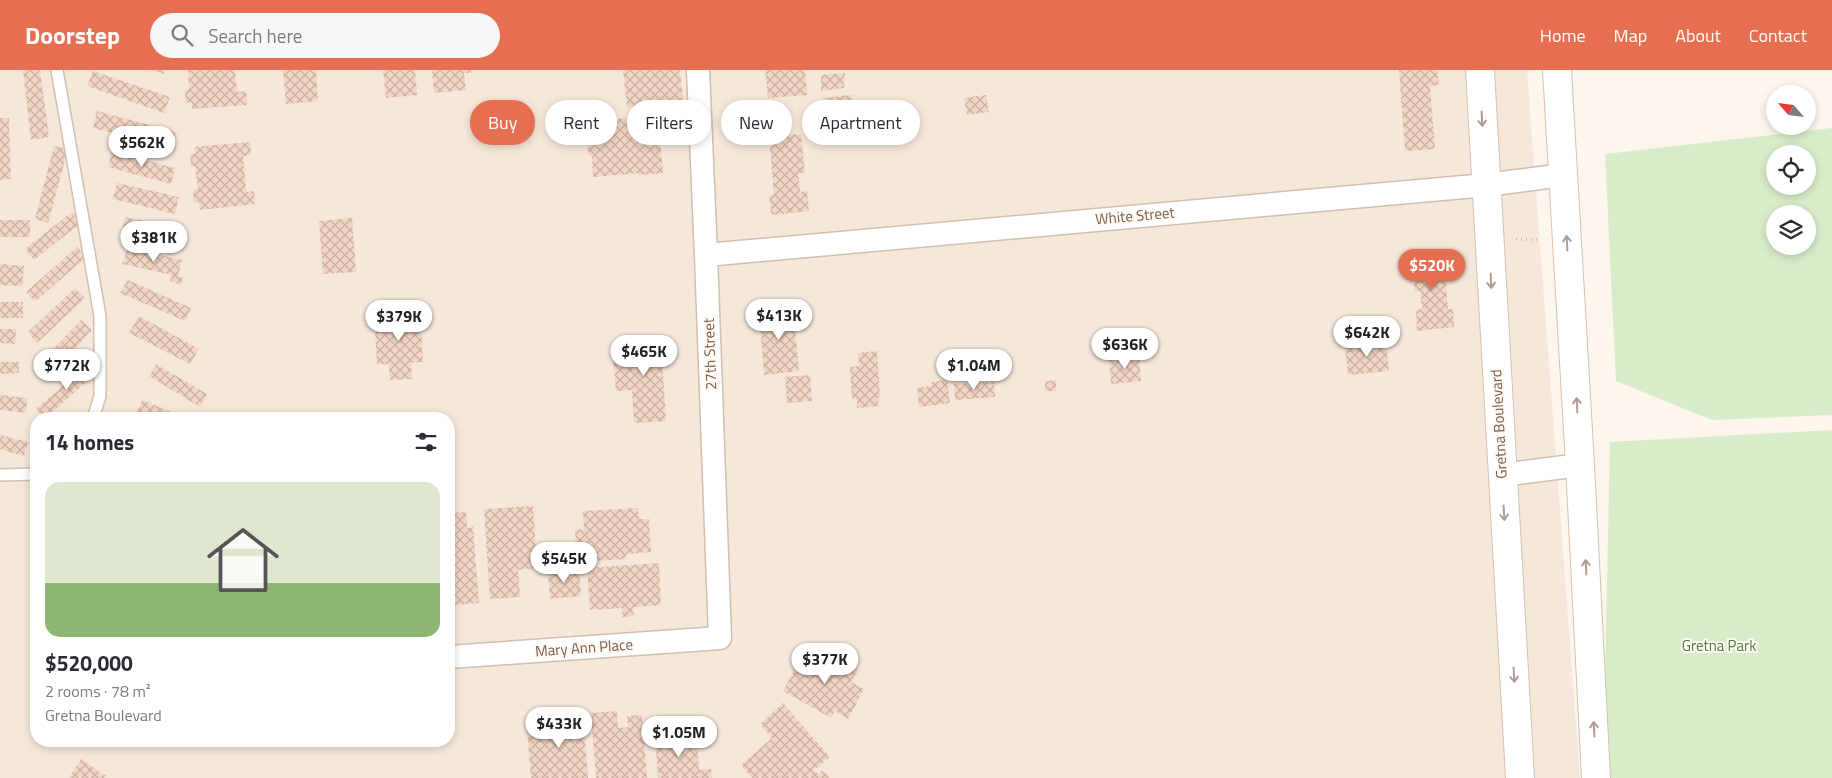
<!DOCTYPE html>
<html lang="en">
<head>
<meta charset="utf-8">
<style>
  body { margin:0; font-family:"Titillium Web",sans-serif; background:#f7f7f7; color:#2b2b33; height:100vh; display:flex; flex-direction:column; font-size:19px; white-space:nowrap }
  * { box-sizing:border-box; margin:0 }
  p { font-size:16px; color:#7c7c81 }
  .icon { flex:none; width:28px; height:28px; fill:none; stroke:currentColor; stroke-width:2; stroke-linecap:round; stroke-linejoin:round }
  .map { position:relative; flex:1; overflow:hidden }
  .sheet { position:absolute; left:30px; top:342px; width:425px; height:335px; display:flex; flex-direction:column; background:#fff; border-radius:20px; box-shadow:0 2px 8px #0003 }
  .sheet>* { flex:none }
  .hud { position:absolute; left:470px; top:30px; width:475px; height:45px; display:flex; gap:10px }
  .needle { width:32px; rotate:298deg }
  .buttons { position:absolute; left:1766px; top:15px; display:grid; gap:10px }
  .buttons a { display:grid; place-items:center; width:50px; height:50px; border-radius:50%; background:#fff; box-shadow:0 2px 8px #0003; font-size:25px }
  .price { position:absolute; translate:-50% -42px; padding:0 11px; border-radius:18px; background:#fff; color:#222; font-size:16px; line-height:32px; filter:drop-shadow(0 1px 2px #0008) }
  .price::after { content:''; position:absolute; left:50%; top:30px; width:15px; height:11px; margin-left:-8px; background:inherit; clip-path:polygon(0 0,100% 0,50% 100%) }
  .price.on { background:#e76f51; color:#fff }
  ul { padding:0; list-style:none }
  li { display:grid; align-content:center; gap:10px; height:265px; padding:0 15px }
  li+li { border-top:1px solid #e1e1e2 }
  li span { display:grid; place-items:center; height:155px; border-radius:15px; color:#555 }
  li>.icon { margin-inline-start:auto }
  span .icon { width:90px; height:90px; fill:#fffc; stroke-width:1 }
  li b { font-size:21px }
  h2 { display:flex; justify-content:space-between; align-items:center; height:60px; padding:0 15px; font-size:21px }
  .pill { padding:0 18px; border-radius:22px; background:#fff; box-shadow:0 2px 8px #0003; font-size:18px; line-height:45px }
  .pill.on { background:#e76f51; color:#fff }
  header { display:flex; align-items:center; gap:30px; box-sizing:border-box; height:70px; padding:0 25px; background:#e76f51; color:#fff }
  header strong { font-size:24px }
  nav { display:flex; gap:28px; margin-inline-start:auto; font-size:18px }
  .search { width:350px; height:45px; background:#f7f7f7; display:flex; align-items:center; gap:12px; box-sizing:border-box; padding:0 18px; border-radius:28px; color:#7c7c81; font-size:19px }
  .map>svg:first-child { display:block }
  .residential { fill:#f5e8da; fill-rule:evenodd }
  .park { fill:#d8ecc9; fill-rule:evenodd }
  .building { fill:url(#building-cross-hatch) }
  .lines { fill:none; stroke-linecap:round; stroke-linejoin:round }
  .lane-casing { stroke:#d1beb0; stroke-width:14 }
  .street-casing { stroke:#d1beb0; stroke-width:25 }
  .secondary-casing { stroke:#d6c0b0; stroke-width:30 }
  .path { stroke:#d9b8a5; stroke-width:3; stroke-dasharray:1 4; stroke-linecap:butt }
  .lane { stroke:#fff; stroke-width:11 }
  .street { stroke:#fff; stroke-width:22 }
  .secondary { stroke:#fff; stroke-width:28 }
  .oneway { stroke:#af9d94 }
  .labels { text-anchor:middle; stroke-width:4; stroke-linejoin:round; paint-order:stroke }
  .street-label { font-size:15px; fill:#7a5c4d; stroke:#fffaf3 }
  .park-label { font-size:15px; fill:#537a41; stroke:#fffaf3 }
</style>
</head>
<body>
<header>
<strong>Doorstep</strong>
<div class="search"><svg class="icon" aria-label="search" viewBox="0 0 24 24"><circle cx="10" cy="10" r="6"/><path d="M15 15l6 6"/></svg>Search here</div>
<nav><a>Home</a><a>Map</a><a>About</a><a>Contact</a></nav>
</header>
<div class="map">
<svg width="1832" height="708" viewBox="0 0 1832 708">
  <defs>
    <pattern id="building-cross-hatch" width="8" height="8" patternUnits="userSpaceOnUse" patternTransform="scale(1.25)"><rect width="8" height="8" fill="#f3d5c3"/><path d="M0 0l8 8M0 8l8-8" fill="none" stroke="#cab0a1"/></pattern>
  </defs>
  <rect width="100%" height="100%" fill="#fdf6ec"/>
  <!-- residential -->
  <path class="residential" d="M0,0H1527L1580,708H0ZM36,349H449V671H36Z"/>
  <!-- park -->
  <path class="park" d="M1832,58V345L1712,350L1616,311L1605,84ZM1775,84H1808V116H1775ZM1775,144H1808V176H1775Z
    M1832,360V708H1603L1610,372Z"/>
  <!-- building -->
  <path class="building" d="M23,0H40L49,67L31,70Z
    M150,0H165L164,4Z
    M188,0H235L237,22L246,21L247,35L192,39L191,32L185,33V20L189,19Z
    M283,0H316L318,31L286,34Z
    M383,0H415L417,25L386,28Z
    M432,0H471L472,3H464L466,20L434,23Z
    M623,0H680L683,32L627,37Z
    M765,0H805L807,25L768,28Z
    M1399,0H1437L1439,15L1430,16L1435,79L1405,81Z
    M93,1L170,27L164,43L87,16Z
    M845,3L844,18L821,21V5Z
    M851,25L852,39L824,42L823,28Z
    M986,25L989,42L967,45L964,28Z
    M97,41L176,62L171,78L93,58Z
    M658,45L663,103L638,105V103L593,107L592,86L589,87L585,52Z
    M0,48H9L11,109L0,110Z
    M801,64L805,103H798L800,122L807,121L809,141L771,145L769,125H774L769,67Z
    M250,72L251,85L243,86L246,122L254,121L255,134L200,140L199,132L194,133L193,119H198L195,96L191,97L190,84H195L194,77Z
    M54,76L68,79L48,153L35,149Z
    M112,81L175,98L171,114L108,97Z
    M117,113L179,127L175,144L113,129Z
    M72,142L81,153L34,190L25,179Z
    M125,147L185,160L181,174L122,162Z
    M352,148L356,202L323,204L319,151Z
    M0,150H30V167H0Z
    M77,177L86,187L35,232L26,222Z
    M128,178L182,190L178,206L183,208L181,215L170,211L172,205L122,194Z
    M1443,180L1448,239H1453L1454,257L1417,261L1416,240L1422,239L1421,229V221H1415L1411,183Z
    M0,194L24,196L22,216L0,215Z
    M128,210L191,238L185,251L120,223Z
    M75,218L85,228L37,273L28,262Z
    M0,232H23V248H0Z
    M793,237L799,301L764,305L759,240Z
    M420,240L423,292L411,293L412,309L390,310L389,294L377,295L374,242Z
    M139,246L199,279L190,294L129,263Z
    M81,250L92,260L45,311L33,300Z
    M0,259H16L15,274L0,273Z
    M666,265L667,287L662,288L666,351L634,353L632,320L616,321L613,286L628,285L627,268Z
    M1386,272L1389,301L1348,305L1345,276Z
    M877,281L880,328H878L879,336L857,338V329H852L850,297L859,296L858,283Z
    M1139,285L1141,311L1111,314L1109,288Z
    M0,292H19V303L0,304Z
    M90,293L98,302L44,349L36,339Z
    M156,294L207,324L200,337L149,306Z
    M810,305L812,331L787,333L785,307Z
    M947,310L950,333L919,337L917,318L931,316V312Z
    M1056,310V321H1045V311Z
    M994,312L995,327L955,330L954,314Z
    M0,325L27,328L26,343L0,340Z
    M142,330L189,349H147L136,344Z
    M0,365L28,372L24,386L0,379Z
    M533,436L537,498L518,500L520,527L490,529L484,439Z
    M638,438L639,449H649L651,482L626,484V489L577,492L575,460L584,459L583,441Z
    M466,442L467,458L473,457L479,533L452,535L451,517H449V443Z
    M659,493L661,535L633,537L634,546L623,547L622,538L590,540L587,498Z
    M579,499L581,526L550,529L548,501Z
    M819,578L858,600L851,612L864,619L848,649L835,641L831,648L783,621L802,586L812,592Z
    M783,633L830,687L814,700L818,704L823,700L830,708H752L741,695L772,668L760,654Z
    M617,641L618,658L628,657L627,646L642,645L647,708H596L591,643Z
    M583,644L588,708H531L527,658L549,656V666L555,665L554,646Z
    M682,664L683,669L697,668L699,700L711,699L712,708H658L655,666Z
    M81,689L106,706L104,708H69Z"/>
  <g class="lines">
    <!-- lane casing -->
    <g class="lane-casing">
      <path id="lane" d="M57,0L100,246V326L93,349
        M0,405L36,404"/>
    </g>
    <!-- street casing -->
    <g class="street-casing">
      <path id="street" d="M706,185L1486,115L1563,105
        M1502,405L1580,395
        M449,587L720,568L706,185L698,0"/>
    </g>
    <!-- secondary casing -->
    <g class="secondary-casing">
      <path id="secondary" d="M1480,0L1520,708
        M1557,0L1580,395L1596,708"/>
    </g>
    <!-- path -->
    <path class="path" d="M1516,169L1540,170"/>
    <!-- lane -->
    <use href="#lane" class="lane"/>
    <!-- street -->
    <use href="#street" class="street"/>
    <!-- secondary -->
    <use href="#secondary" class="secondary"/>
  </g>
  <!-- one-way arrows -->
  <defs><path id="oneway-shaft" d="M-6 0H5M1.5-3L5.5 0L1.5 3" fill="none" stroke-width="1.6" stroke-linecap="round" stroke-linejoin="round" transform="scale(1.25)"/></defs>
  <g class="oneway">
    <use href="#oneway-shaft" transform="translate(1482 49) rotate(87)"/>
    <use href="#oneway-shaft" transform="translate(1567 173) rotate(-93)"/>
    <use href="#oneway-shaft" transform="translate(1491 211) rotate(87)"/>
    <use href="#oneway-shaft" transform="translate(1577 335) rotate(-93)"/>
    <use href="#oneway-shaft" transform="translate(1504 443) rotate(87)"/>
    <use href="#oneway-shaft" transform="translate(1586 497) rotate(-93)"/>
    <use href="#oneway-shaft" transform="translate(1514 605) rotate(87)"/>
    <use href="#oneway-shaft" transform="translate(1594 659) rotate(-93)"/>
  </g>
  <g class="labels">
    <!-- street labels -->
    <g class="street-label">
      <text transform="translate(1135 146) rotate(-5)" y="5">White Street</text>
      <text transform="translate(710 284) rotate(-92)" y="5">27th Street</text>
      <text transform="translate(1499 354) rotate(-93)" y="5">Gretna Boulevard</text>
      <text transform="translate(584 578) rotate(-4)" y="5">Mary Ann Place</text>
    </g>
    <!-- park labels -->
    <g class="park-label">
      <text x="1719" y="581">Gretna Park</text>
    </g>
  </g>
</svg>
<div class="buttons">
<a><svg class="needle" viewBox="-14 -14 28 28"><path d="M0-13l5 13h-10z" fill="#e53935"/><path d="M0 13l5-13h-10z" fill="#7c7c81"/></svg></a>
<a><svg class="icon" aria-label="locate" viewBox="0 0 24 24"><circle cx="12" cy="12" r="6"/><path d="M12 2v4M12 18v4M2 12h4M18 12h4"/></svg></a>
<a><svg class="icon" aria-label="layers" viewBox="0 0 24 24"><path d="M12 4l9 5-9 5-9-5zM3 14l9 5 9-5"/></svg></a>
</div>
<b class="price" style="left:142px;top:98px">$562K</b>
<b class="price" style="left:154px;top:193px">$381K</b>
<b class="price on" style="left:1432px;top:221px">$520K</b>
<b class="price" style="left:779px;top:271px">$413K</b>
<b class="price" style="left:399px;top:272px">$379K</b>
<b class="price" style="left:1367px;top:288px">$642K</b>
<b class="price" style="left:1125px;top:300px">$636K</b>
<b class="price" style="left:644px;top:307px">$465K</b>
<b class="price" style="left:67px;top:321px">$772K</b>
<b class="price" style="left:974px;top:321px">$1.04M</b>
<b class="price" style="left:564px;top:514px">$545K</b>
<b class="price" style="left:825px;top:615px">$377K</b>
<b class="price" style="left:559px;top:679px">$433K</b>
<b class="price" style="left:679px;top:688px">$1.05M</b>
<div class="hud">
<a class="pill on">Buy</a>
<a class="pill">Rent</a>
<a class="pill">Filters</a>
<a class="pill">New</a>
<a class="pill">Apartment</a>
</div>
<section class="sheet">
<h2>14 homes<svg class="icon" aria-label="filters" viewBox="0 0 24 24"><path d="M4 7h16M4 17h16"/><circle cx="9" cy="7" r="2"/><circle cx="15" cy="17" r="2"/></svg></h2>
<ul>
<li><span style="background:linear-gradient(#dfe7d0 65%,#8fb573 0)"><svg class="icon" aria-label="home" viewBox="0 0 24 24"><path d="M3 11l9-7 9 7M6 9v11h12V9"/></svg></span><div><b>$520,000</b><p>2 rooms · 78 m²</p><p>Gretna Boulevard</p></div></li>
</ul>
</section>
</div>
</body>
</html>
